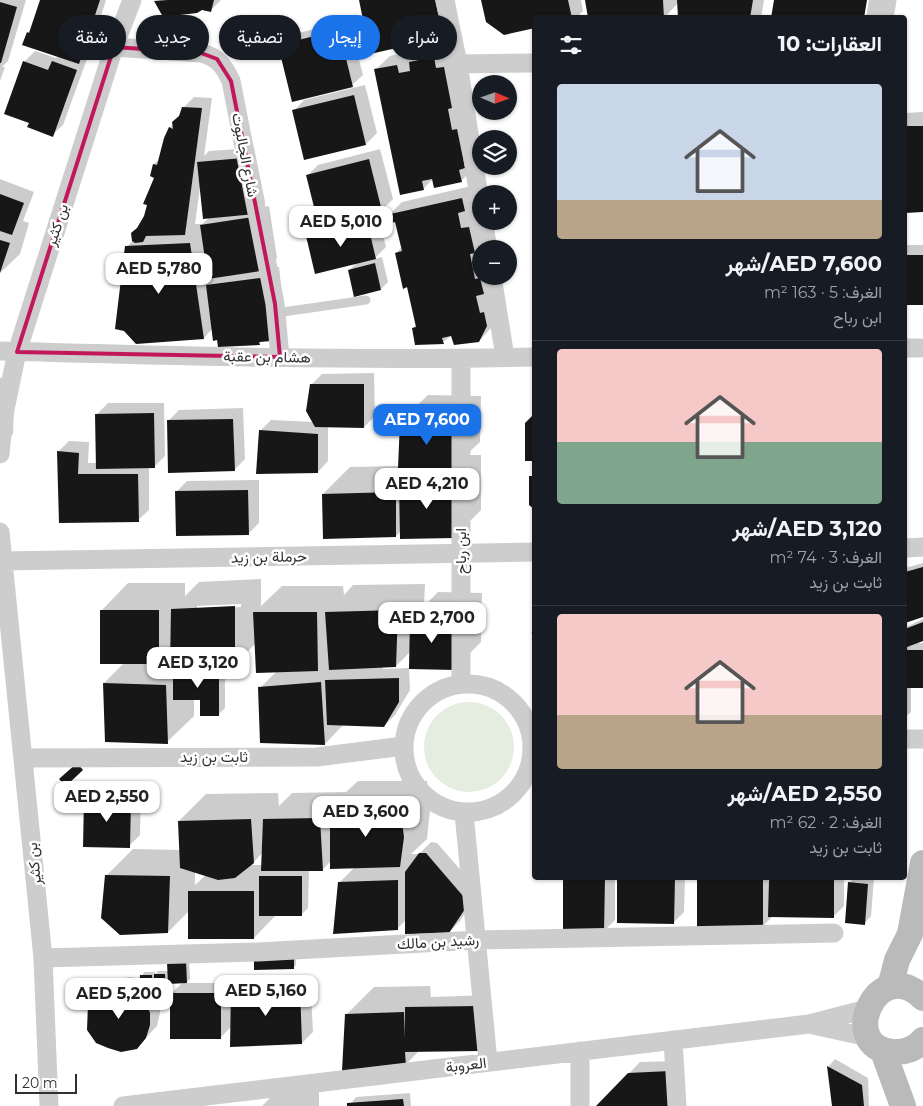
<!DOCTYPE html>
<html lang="ar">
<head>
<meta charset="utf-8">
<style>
  body { margin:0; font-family:Montserrat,Vazirmatn,sans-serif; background:#242831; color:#f1f3f6; direction:rtl; height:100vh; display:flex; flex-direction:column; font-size:19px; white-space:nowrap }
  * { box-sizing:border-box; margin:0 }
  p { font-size:16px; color:#9ea1a6 }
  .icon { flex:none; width:28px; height:28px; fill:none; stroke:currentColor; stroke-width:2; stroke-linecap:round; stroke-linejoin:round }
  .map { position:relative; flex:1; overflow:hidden; direction:ltr }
  .details { position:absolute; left:532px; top:15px; width:375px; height:865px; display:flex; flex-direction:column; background:#171b24; border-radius:5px; box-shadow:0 1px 4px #0004; direction:rtl }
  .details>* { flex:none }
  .banner { position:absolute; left:15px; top:15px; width:442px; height:45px; direction:rtl; display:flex; gap:10px }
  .needle { width:32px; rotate:92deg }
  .buttons { position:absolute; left:472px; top:75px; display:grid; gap:10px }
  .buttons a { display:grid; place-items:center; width:45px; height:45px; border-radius:50%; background:#171b24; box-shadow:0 1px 4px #0004; font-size:25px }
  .scale { position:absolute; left:15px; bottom:12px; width:62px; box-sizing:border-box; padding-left:5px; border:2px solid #303030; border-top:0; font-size:14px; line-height:18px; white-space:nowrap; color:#303030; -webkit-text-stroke:4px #fff; paint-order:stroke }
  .price { position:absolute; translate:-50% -42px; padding:0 11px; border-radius:10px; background:#fff; color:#222; font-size:16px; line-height:32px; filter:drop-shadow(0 1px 2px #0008) }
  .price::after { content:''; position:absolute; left:50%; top:30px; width:15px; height:11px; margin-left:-8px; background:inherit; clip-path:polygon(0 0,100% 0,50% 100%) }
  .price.selected { background:#1a73e8; color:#fff }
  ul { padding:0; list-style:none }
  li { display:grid; align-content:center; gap:10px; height:265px; padding:0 25px }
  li+li { border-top:1px solid #363941 }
  li span { display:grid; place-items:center; height:155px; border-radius:5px; color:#555 }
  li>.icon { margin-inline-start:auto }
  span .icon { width:90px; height:90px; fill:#fffc; stroke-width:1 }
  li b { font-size:21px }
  h2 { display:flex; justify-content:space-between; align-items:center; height:60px; padding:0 25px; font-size:21px }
  .chip { padding:0 18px; border-radius:22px; background:#171b24; box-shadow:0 1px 4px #0004; font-size:18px; line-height:45px }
  .chip.selected { background:#1a73e8; color:#fff }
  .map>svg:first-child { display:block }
  .green { fill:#e4eddf }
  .shadow { fill:#0003; fill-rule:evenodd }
  .building { fill:#171717 }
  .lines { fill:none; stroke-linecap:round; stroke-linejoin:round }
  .lane { stroke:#cdcdcd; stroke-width:9 }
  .street { stroke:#cdcdcd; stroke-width:19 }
  .secondary { stroke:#bababa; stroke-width:26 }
  .marked { fill:none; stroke:#c2185b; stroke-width:4; stroke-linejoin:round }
  .labels { text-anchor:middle; stroke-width:5; stroke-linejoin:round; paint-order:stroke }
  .street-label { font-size:15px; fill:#303030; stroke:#fff }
</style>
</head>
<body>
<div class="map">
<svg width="923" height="1106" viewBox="0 0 923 1106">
  <rect width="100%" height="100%" fill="#fff"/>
  <!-- green -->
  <path class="green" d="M424 747a45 45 0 1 1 90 0a45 45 0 1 1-90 0Z"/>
  <!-- shadow -->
  <path class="shadow" d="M0,0H26L8,61L2,67H5L0,81Z
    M41,0H106L90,51L83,58L87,59L63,125L52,135L31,122L24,62L35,51L56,58L59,56L28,33L32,28Z
    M156,0H221L211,10Z
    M359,0H452L451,24L436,38L411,35L400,46Z
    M483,0H581L583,11L576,18H535V28L504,34Z
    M586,0H764L761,18H679L678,3L664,18H589Z
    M869,0H879L876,18H866Z
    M349,20L363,75L352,85L280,46L291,35Z
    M448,43L475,167L461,181L433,179L423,189L375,70L390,56L411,51L413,60L424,48Z
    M365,85L377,133L366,144L305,159L294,111L304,100Z
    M194,97L212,98L204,156L209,151L254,148L265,202L260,208L269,206L277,258L267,269L279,267L285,321L259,344L213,328L204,338L127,247L133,240L145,216L156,177L154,164L160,159L170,128L181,114L183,108ZM200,187L209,218L202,224H195Z
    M923,112V211L905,212V113Z
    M380,149L393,199L382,210L377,211L386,247L374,259L382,257L388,282L381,289L349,270L358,262L308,236L320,225L308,175L318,165Z
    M0,179L34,192L23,221L29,223L20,254L0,273Z
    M476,185L475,215L481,249V276H497L493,326L479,341L452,335L443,342L413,328L416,325L408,286L396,253L402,247L396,221L388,216L402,202Z
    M905,245H923V303L905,304Z
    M374,373L375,416L364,427L328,426V461L318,472L260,431L271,420L314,422L311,385L322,374Z
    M0,377L10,387L14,408L13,434L0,451Z
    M428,395L481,396L480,442L466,455H481V510L454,537L401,531L396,536L323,494L350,467L400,466L401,421Z
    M108,403H164L165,456L154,467H149V510L138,520L60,522L58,452L69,441L89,442L88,463H97V414Z
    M243,408L245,459L234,470L168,421L179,410Z
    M259,480V523L249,533L176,492L187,481Z
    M923,563V616L906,621V627L923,619V639L913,643H923V687H911V712L905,717V649L908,646L905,640V568Z
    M261,579V606L282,586H343L344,595L353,585L425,584L424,606L438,592L482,593L481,642L454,669L411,651L396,666H383V669L409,668L410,690L395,715L384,726L344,724L325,744L260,688L277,671L256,643L234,666H225V708L218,715L201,699H194V716L167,742L104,683L124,663L102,610L128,583H185V596L199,582ZM241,604V607L197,609V606ZM172,649V658L164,657Z
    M535,628V637L531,633Z
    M358,781H427L430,810L427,839L411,854H419L431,842L437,843L479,891L460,921L449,932L406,920L398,928L339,883L355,867L331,861L322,870H309L308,908L301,915H276L254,938L189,911L168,932L106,876L133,849L181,850L179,821L206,794L278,793L279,806L292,793L346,792ZM263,852L262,865H249L254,862ZM195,872L206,875L195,885Z
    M96,788L141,789L140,835L129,846L85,799Z
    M564,878H615V920L604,931H564Z
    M619,878H685L684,912L673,923L618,922Z
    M698,878H844V906L833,917L773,916L762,927L698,926Z
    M854,878H874L871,916L864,924L849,883Z
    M296,956V965L293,968L256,960Z
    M189,959L190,979L186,983H231V991L243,979L310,977L313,1032L302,1043L232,1026L221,1037L171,994L183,982L168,983V1000L165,1003L160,1004V1013L157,1026L136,1048L89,1030V1004L117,980L130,977L141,979L144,972H155V975L158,971H169Z
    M430,986L431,997L489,995L419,1051L405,1065L347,1014L374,987Z
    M835,1059L868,1078L869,1106H833L829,1066Z
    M681,1061L683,1106H598L640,1062Z
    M319,1077V1106H262L289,1079Z
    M410,1093L411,1106H349L356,1097Z"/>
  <!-- building -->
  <path class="building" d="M40,0H100L79,64L22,45L27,32L29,33Z
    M168,0H214L211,12L202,10L197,13L163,17L154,1Z
    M359,0H435L441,26L434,27L437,39L411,45L409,35L398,37L401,47L370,54Z
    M481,0H568L572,18H535V28L504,35L486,22Z
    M585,0H663L664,18H588Z
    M677,0H753L750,18H678Z
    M774,0H867L864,18H771Z
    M0,2L17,7L1,63H0Z
    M339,30L353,87L292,102L278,45Z
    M434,57L436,68L444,67L452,108L448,109L452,130L457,129L465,168L459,170L462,182L434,188L432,179L422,181L424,190L400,195L374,69L397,65L399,73L410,71L409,62Z
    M23,61L48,70L52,61L77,70L53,137L27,127L29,123L4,114Z
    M354,95L366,145L304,160L292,110Z
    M182,107L202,108L185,235L146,236L143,242L135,243L132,241L131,233L137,228L144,216L147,205L143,204L154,178L150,176L153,164L157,165L164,138L169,127L173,129L172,122L179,116Z
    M905,126H923V212L905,213Z
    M243,158L255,214L203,219L197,162Z
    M369,159L382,211L319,227L306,175Z
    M0,194L24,203L12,235L0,231Z
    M462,198L465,211L458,213L461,228L469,227L475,253L470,254L475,279L480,278L484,294L476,296L480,313L484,312L487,326L479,342L454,345L451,336L442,338L444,344L415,345L412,328L416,327L407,287L403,289L395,253L402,251L395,222L388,224L386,215Z
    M259,216L267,270L208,279L200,225Z
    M367,221L376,259L315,274L306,236Z
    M0,240L10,243L0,273Z
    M190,243L204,339L136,344L124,331L115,329L125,246Z
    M905,255H923V305H905Z
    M375,263L381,290L354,297L348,270Z
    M268,277L272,341L259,342L260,345L218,347L217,340L213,341L206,285Z
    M310,384H364V428L315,427L306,411Z
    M154,413L155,468L96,469L95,414Z
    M535,413V461H525V423Z
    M233,419L235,471L168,473L167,420Z
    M400,421L455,423L453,470L398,468Z
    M259,430L318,434V473L256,474Z
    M57,451L79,453L78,474H138L139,522L59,523Z
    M529,476H535V510L529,505Z
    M455,481V538L400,539L399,482Z
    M248,490L249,535L176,536L175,491Z
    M396,492V537L323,539L322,494Z
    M923,567V617L905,623V572Z
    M235,606V667H170L171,609Z
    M100,610H159V664H100Z
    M398,610L396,667L329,670L325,612Z
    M253,612H317L318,671L256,673Z
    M410,618L456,620L455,670L409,669Z
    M923,622V641L907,647L905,629Z
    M905,650H923V688H905Z
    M173,670H219V716H200V700H173Z
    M399,678V702L384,727L327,725L325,680Z
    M321,682L325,745L260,743L258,687Z
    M103,683L166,685L168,744L105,742Z
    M77,763L83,770L66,786L59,779Z
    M84,798L131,799L130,848L83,847Z
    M330,807L400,808L404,837L400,867L330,869Z
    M320,818L323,871H261L263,819Z
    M251,819L254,863L235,878L218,880L180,868L178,821Z
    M419,853H426L469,903L449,933L405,934V872Z
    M105,875L170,876L168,933L120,935L101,918Z
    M259,876H302V916H259Z
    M563,878H605L604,932H563Z
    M617,878H675L674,924L617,923Z
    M697,878H763V928H697Z
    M771,878H834V918L768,917L769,881Z
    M398,880V930L333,934L338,882Z
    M848,882L868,884L865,925L845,923Z
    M188,891H254V939H188Z
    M294,959V969L254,970V960Z
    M186,961L187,983L168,984L167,962Z
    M154,974H165L166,1005H154Z
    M140,975H152V994L139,993Z
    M300,987L302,1044L230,1047L231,990Z
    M118,988L133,990L144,998L150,1013V1025L146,1038L137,1049L121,1052L108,1048L96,1043L87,1030L88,1004L105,990Z
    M170,993H221V1039H170Z
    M478,1006L479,1051L405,1052L406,1066L342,1071L345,1014L404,1012L405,1038V1007Z
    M827,1066L862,1085L864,1106H832Z
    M670,1071L672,1106H596L628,1073Z
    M403,1099L404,1106H347V1103Z"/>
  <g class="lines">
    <!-- lane -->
    <path class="lane" d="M276,313L366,300"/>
    <!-- street -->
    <path class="street" d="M445,0L458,64L481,209
      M884,18L887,0
      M114,47L201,53C218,57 224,66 231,81L275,304L280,357
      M458,64L535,63
      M483,221L488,249
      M492,276L505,357
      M905,348H923
      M0,351C178,356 357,361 535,357
      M461,359V684
      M0,454L4,414L17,352L114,47L132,0
      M0,532L43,958L49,1106
      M905,548L923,547
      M2,561L535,552
      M404 748a64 64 0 1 1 128 0a64 64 0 1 1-128 0Z
      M905,739H923
      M23,758L317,757L404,746
      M464,813L488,1062
      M43,958L258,952L478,940L834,933
      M813,1025L868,1037
      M673,1040L677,1106
      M123,1106L809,1024L867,1009
      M580,1106V1051"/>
    <!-- secondary -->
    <path class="secondary" d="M890,987L897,960L910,934L923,863
      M923,998C877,953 837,1047 892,1052C903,1053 916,1049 923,1040
      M883,1051L903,1106"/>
  </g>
  <!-- marked area -->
  <path class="marked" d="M114,47L201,53L217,59L231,81L275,304L280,357L17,352Z"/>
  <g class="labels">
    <!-- street labels -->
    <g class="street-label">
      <text transform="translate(245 155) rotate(79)" y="5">شارع الجالبوت</text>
      <text transform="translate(57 225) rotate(-72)" y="5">بن كثير</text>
      <text transform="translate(267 357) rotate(1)" y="5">هشام بن عقبة</text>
      <text transform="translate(461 551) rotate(-90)" y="5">ابن رباح</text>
      <text transform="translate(269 557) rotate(-1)" y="5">حرملة بن زيد</text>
      <text x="214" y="762">ثابت بن زيد</text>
      <text transform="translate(34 864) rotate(-96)" y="5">بن كثير</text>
      <text transform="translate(438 942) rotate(-3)" y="5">رشيد بن مالك</text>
      <text transform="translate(466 1065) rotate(-7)" y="5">العروبة</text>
    </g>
  </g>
</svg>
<div class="buttons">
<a><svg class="needle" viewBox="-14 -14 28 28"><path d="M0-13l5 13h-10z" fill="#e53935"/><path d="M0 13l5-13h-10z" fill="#9ea1a6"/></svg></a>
<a><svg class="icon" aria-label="layers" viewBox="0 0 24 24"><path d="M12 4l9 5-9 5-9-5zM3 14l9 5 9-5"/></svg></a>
<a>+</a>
<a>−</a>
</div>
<div class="scale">20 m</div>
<b class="price" style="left:341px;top:248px">AED 5,010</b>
<b class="price" style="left:159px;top:295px">AED 5,780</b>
<b class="price selected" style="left:427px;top:446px">AED 7,600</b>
<b class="price" style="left:427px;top:510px">AED 4,210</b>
<b class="price" style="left:432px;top:644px">AED 2,700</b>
<b class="price" style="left:198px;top:689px">AED 3,120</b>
<b class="price" style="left:107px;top:823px">AED 2,550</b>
<b class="price" style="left:366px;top:838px">AED 3,600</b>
<b class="price" style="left:266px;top:1017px">AED 5,160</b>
<b class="price" style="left:119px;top:1020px">AED 5,200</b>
<div class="banner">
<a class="chip">شراء</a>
<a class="chip selected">إيجار</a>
<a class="chip">تصفية</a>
<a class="chip">جديد</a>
<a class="chip">شقة</a>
</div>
<section class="details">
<h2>العقارات: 10<svg class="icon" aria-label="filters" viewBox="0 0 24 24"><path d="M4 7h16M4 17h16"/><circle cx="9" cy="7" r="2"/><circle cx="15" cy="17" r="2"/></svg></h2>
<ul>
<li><span style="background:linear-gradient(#c9d6e8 75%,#b9a48a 0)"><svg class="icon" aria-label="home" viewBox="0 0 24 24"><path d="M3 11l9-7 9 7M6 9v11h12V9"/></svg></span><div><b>AED 7,600/شهر</b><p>الغرف: 5 · 163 m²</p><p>ابن رباح</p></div></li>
<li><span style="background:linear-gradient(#f6c9c9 60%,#7fa58c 0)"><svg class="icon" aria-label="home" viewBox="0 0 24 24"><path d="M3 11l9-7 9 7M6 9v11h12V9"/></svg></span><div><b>AED 3,120/شهر</b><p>الغرف: 3 · 74 m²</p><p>ثابت بن زيد</p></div></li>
<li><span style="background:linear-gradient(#f6c9c9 65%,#b9a48a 0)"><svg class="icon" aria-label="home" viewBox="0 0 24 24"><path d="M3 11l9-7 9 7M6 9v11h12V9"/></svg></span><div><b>AED 2,550/شهر</b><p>الغرف: 2 · 62 m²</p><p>ثابت بن زيد</p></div></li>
</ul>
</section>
</div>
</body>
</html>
